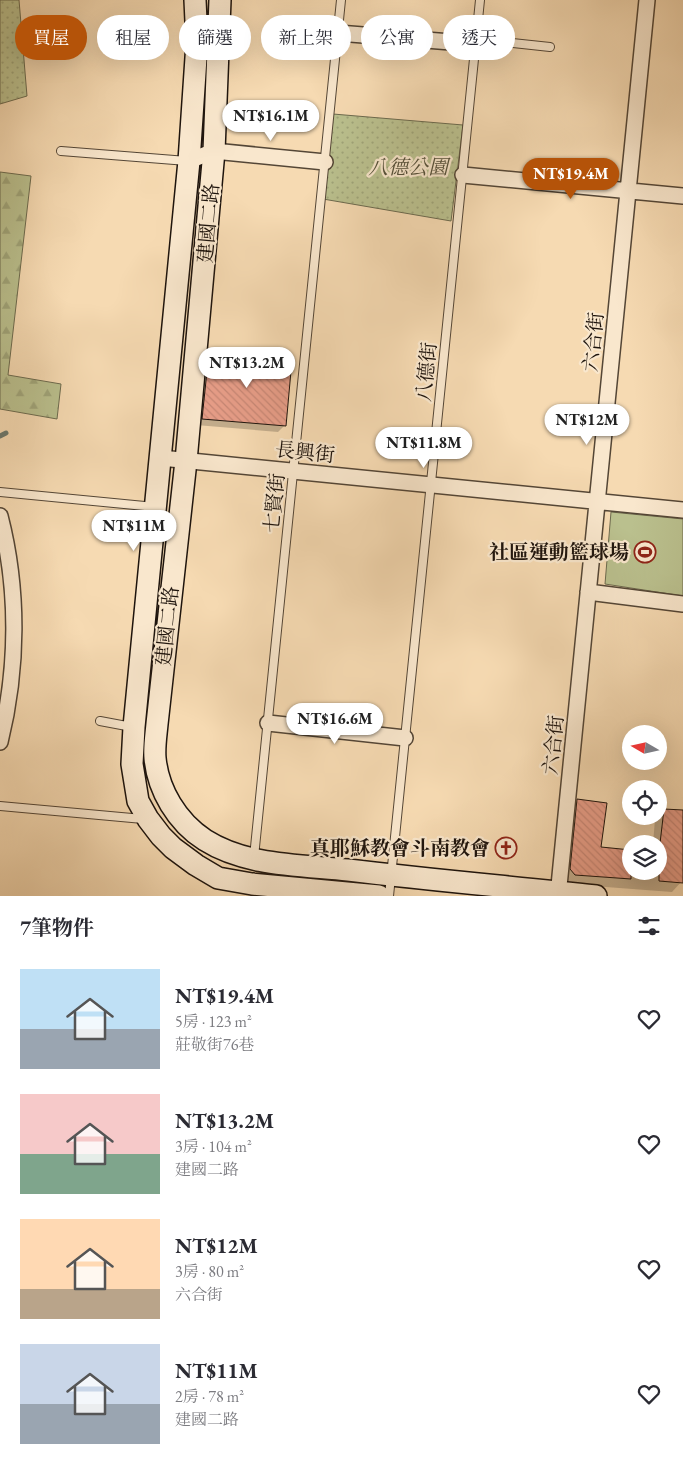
<!DOCTYPE html>
<html lang="zh-TW">
<head>
<meta charset="utf-8">
<style>
  body { margin:0; font-family:"EB Garamond","Noto Serif TC",serif; background:#f7f7f7; color:#2b2b33; height:100vh; display:flex; flex-direction:column; font-size:19px; white-space:nowrap }
  * { box-sizing:border-box; margin:0 }
  p { font-size:16px; color:#7c7c81 }
  .icon { flex:none; width:28px; height:28px; fill:none; stroke:currentColor; stroke-width:2; stroke-linecap:round; stroke-linejoin:round }
  .map { position:relative; height:896px; overflow:hidden }
  .side { display:flex; flex-direction:column; background:#fff; flex:1 }
  .side>* { flex:none }
  .guide { position:absolute; left:15px; top:15px; width:654px; height:45px; display:flex; gap:10px }
  .needle { width:32px; rotate:279deg }
  .controls { position:absolute; left:622px; top:725px; display:grid; gap:10px }
  .controls a { display:grid; place-items:center; width:45px; height:45px; border-radius:50%; background:#fff; box-shadow:0 5px 20px #0002; font-size:25px }
  .price { position:absolute; translate:-50% -42px; padding:0 11px; border-radius:18px; background:#fff; color:#222; font-size:16px; line-height:32px; filter:drop-shadow(0 1px 2px #0008) }
  .price::after { content:''; position:absolute; left:50%; top:30px; width:15px; height:11px; margin-left:-8px; background:inherit; clip-path:polygon(0 0,100% 0,50% 100%) }
  .price.selected { background:#b45309; color:#fff }
  ul { padding:0; list-style:none }
  li { display:flex; align-items:center; gap:15px; height:125px; padding:0 20px }
  li span { display:grid; place-items:center; flex:none; width:140px; height:100px; border-radius:0px; color:#555 }
  li>.icon { margin-inline-start:auto }
  span .icon { width:60px; height:60px; fill:#fffc; stroke-width:1 }
  li b { font-size:21px }
  h2 { display:flex; justify-content:space-between; align-items:center; height:60px; padding:0 20px; font-size:21px }
  .chip { padding:0 18px; border-radius:22px; background:#fff; box-shadow:0 5px 20px #0002; font-size:18px; line-height:45px }
  .chip.selected { background:#b45309; color:#fff }
  .map>svg:first-child { display:block }
  .green { fill:#bac08e; stroke:#6c6a4e }
  .forest { fill:url(#forest-firs); stroke:#6c6a4e }
  .park { fill:url(#park-dots); stroke:#6c6a4e }
  .shadow { fill:#0003 }
  .lines { fill:none; stroke-linecap:round; stroke-linejoin:round }
  .stream { stroke:#6a786d; stroke-width:5 }
  .building { fill:url(#building-back-hatch); stroke:#1e140d }
  .lane-casing { stroke:#544636; stroke-width:10 }
  .street-casing { stroke:#544636; stroke-width:18 }
  .secondary-casing { stroke:#1e140d; stroke-width:24 }
  .lane { stroke:#f9e7cd; stroke-width:8 }
  .street { stroke:#f9e7cd; stroke-width:15 }
  .secondary { stroke:#f9e7cd; stroke-width:21 }
  .labels { text-anchor:middle; stroke-width:4.5; stroke-linejoin:round; paint-order:stroke }
  .park-label { font-size:20px; font-style:italic; fill:#55503a; stroke:#f9e7cd }
  .street-label { font-size:20px; fill:#1e140d; stroke:#f9e7cd }
  .poi-label { font-size:20px; font-weight:bold; fill:#1e140d; stroke:#f9e7cd; text-anchor:end }
</style>
</head>
<body>
<div class="map">
<svg width="683" height="896" viewBox="0 0 683 896">
  <defs>
    <pattern id="forest-firs" width="22" height="20" patternUnits="userSpaceOnUse" patternTransform="scale(1.25)"><rect width="22" height="20" fill="#bac08e"/><path d="M5 1l3.5 6h-7zM16 11l3.5 6h-7z" fill="#9fa479"/></pattern>
    <pattern id="park-dots" width="8" height="8" patternUnits="userSpaceOnUse" patternTransform="scale(1.25)"><rect width="8" height="8" fill="#bac08e"/><path d="M2 2h.1M6 6h.1" fill="none" stroke="#9fa479" stroke-width="1.8" stroke-linecap="round"/></pattern>
    <pattern id="building-back-hatch" width="6" height="6" patternUnits="userSpaceOnUse" patternTransform="scale(1.25)"><rect width="6" height="6" fill="#e89e89"/><path d="M-1 5l2 2M0 0l6 6M5-1l2 2" fill="none" stroke="#c78775"/></pattern>
  </defs>
  <rect width="100%" height="100%" fill="#f6dab2"/>
  <filter id="stains"><feTurbulence type="fractalNoise" baseFrequency=".004" numOctaves="4"/><feColorMatrix values="0 0 0 0 .2 0 0 0 0 .09 0 0 0 0 .02 0 0 0 .5 -.17"/></filter>
  <radialGradient id="worn" r=".72"><stop offset=".6" stop-color="#630" stop-opacity="0"/><stop offset="1" stop-color="#630" stop-opacity=".3"/></radialGradient>
  <!-- green -->
  <path class="green" d="M611,512L683,519V596L605,584Z"/>
  <!-- forest -->
  <path class="forest" d="M0,172L31,176L8,375L61,384L57,419L0,409Z"/>
  <!-- park -->
  <path class="park" d="M0,0H19L27,96L0,104Z
    M333,114L463,125L451,221L323,199Z"/>
  <!-- shadow -->
  <path class="shadow" d="M209,353L285,425L278,432L196,425L202,360Z
    M578,800L600,848L631,851V871H659V844H653L655,819L665,810L683,811V880L672,892L566,884L568,810Z"/>
  <g class="lines">
    <!-- stream -->
    <path class="stream" d="M0,436L6,433"/>
  </g>
  <!-- building -->
  <path class="building" d="M209,352L292,360L286,426L202,419Z
    M577,799L607,803L601,847L631,850V879L575,875L570,869Z
    M664,809L683,810V883L659,881V852Z"/>
  <g class="lines">
    <!-- lane casing -->
    <g class="lane-casing">
      <path id="lane" d="M476,39L550,47
        M61,151L187,161
        M0,492L155,507
        M100,721L132,727
        M0,806L143,819
        M254,857L341,0
        M389,896L480,0"/>
    </g>
    <!-- street casing -->
    <g class="street-casing">
      <path id="street" d="M338,33L476,44
        M189,161L214,151L325,162
        M463,175L683,196
        M161,458L683,510
        M0,516C19,590 18,669 0,742
        M588,592L683,604
        M268,723L405,738
        M558,896L647,0"/>
    </g>
    <!-- secondary casing -->
    <g class="secondary-casing">
      <path id="secondary" d="M195,0L197,43L189,161L134,727L132,764L138,801L148,819L161,836L173,848L196,865L218,878L252,884L379,896
        M220,0L214,151L186,461L157,724C156,735 154,747 155,758C158,790 177,822 205,840C246,866 300,865 348,870C430,880 513,887 596,896"/>
    </g>
    <!-- lane -->
    <use href="#lane" class="lane"/>
    <!-- street -->
    <use href="#street" class="street"/>
    <!-- secondary -->
    <use href="#secondary" class="secondary"/>
  </g>
  <!-- icons -->
  <defs>
    <g id="stadium-ring" transform="scale(1.125)"><circle r="9.5" fill="#f9e7cd" stroke="#8f2418" stroke-width="1.5"/><path d="M0-5a6.5 5 0 1 0 0 10a6.5 5 0 1 0 0-10ZM-3.5-1.8h7v3.6h-7Z" fill="#8f2418"/></g>
    <g id="church-ring" transform="scale(1.125)"><circle r="9.5" fill="#f9e7cd" stroke="#8f2418" stroke-width="1.5"/><path d="M-1.2-6h2.4v3.5h3.3v2.4h-3.3V6h-2.4V-.1h-3.3v-2.4h3.3Z" fill="#8f2418"/></g>
  </defs>
  <g fill-rule="evenodd">
    <use href="#stadium-ring" x="645" y="552"/>
    <use href="#church-ring" x="506" y="848"/>
  </g>
  <g class="labels">
    <!-- park labels -->
    <g class="park-label">
      <text x="408" y="174">八德公園</text>
    </g>
    <!-- street labels -->
    <g class="street-label">
      <text transform="translate(208 223) rotate(-85)" y="7">建國二路</text>
      <text transform="translate(593 342) rotate(-84)" y="7">六合街</text>
      <text transform="translate(426 372) rotate(-84)" y="7">八德街</text>
      <text transform="translate(305 452) rotate(6)" y="7">長興街</text>
      <text transform="translate(274 503) rotate(-84)" y="7">七賢街</text>
      <text transform="translate(167 626) rotate(-84)" y="7">建國二路</text>
      <text transform="translate(553 745) rotate(-84)" y="7">六合街</text>
    </g>
    <!-- poi labels -->
    <g class="poi-label">
      <text x="629" y="559">社區運動籃球場</text>
      <text x="490" y="855">真耶穌教會斗南教會</text>
    </g>
  </g>
  <rect width="100%" height="100%" filter="url(#stains)"/>
  <rect width="100%" height="100%" fill="url(#worn)"/>
</svg>
<div class="controls">
<a><svg class="needle" viewBox="-14 -14 28 28"><path d="M0-13l5 13h-10z" fill="#e53935"/><path d="M0 13l5-13h-10z" fill="#7c7c81"/></svg></a>
<a><svg class="icon" aria-label="locate" viewBox="0 0 24 24"><circle cx="12" cy="12" r="6"/><path d="M12 2v4M12 18v4M2 12h4M18 12h4"/></svg></a>
<a><svg class="icon" aria-label="layers" viewBox="0 0 24 24"><path d="M12 4l9 5-9 5-9-5zM3 14l9 5 9-5"/></svg></a>
</div>
<b class="price" style="left:271px;top:142px">NT$16.1M</b>
<b class="price selected" style="left:571px;top:200px">NT$19.4M</b>
<b class="price" style="left:247px;top:389px">NT$13.2M</b>
<b class="price" style="left:587px;top:446px">NT$12M</b>
<b class="price" style="left:424px;top:469px">NT$11.8M</b>
<b class="price" style="left:134px;top:552px">NT$11M</b>
<b class="price" style="left:335px;top:745px">NT$16.6M</b>
<div class="guide">
<a class="chip selected">買屋</a>
<a class="chip">租屋</a>
<a class="chip">篩選</a>
<a class="chip">新上架</a>
<a class="chip">公寓</a>
<a class="chip">透天</a>
</div>
</div>
<section class="side">
<h2>7筆物件<svg class="icon" aria-label="filters" viewBox="0 0 24 24"><path d="M4 7h16M4 17h16"/><circle cx="9" cy="7" r="2"/><circle cx="15" cy="17" r="2"/></svg></h2>
<ul>
<li><span style="background:linear-gradient(#bfe0f5 60%,#9aa5b1 0)"><svg class="icon" aria-label="home" viewBox="0 0 24 24"><path d="M3 11l9-7 9 7M6 9v11h12V9"/></svg></span><div><b>NT$19.4M</b><p>5房 · 123 m²</p><p>莊敬街76巷</p></div><svg class="icon" aria-label="heart" viewBox="0 0 24 24"><path d="M12 20l-8-8c-3-5 5-10 8-4 3-6 11-1 8 4z"/></svg></li>
<li><span style="background:linear-gradient(#f6c9c9 60%,#7fa58c 0)"><svg class="icon" aria-label="home" viewBox="0 0 24 24"><path d="M3 11l9-7 9 7M6 9v11h12V9"/></svg></span><div><b>NT$13.2M</b><p>3房 · 104 m²</p><p>建國二路</p></div><svg class="icon" aria-label="heart" viewBox="0 0 24 24"><path d="M12 20l-8-8c-3-5 5-10 8-4 3-6 11-1 8 4z"/></svg></li>
<li><span style="background:linear-gradient(#ffd9b3 70%,#b9a48a 0)"><svg class="icon" aria-label="home" viewBox="0 0 24 24"><path d="M3 11l9-7 9 7M6 9v11h12V9"/></svg></span><div><b>NT$12M</b><p>3房 · 80 m²</p><p>六合街</p></div><svg class="icon" aria-label="heart" viewBox="0 0 24 24"><path d="M12 20l-8-8c-3-5 5-10 8-4 3-6 11-1 8 4z"/></svg></li>
<li><span style="background:linear-gradient(#c9d6e8 60%,#9aa5b1 0)"><svg class="icon" aria-label="home" viewBox="0 0 24 24"><path d="M3 11l9-7 9 7M6 9v11h12V9"/></svg></span><div><b>NT$11M</b><p>2房 · 78 m²</p><p>建國二路</p></div><svg class="icon" aria-label="heart" viewBox="0 0 24 24"><path d="M12 20l-8-8c-3-5 5-10 8-4 3-6 11-1 8 4z"/></svg></li>
</ul>
</section>
</body>
</html>
